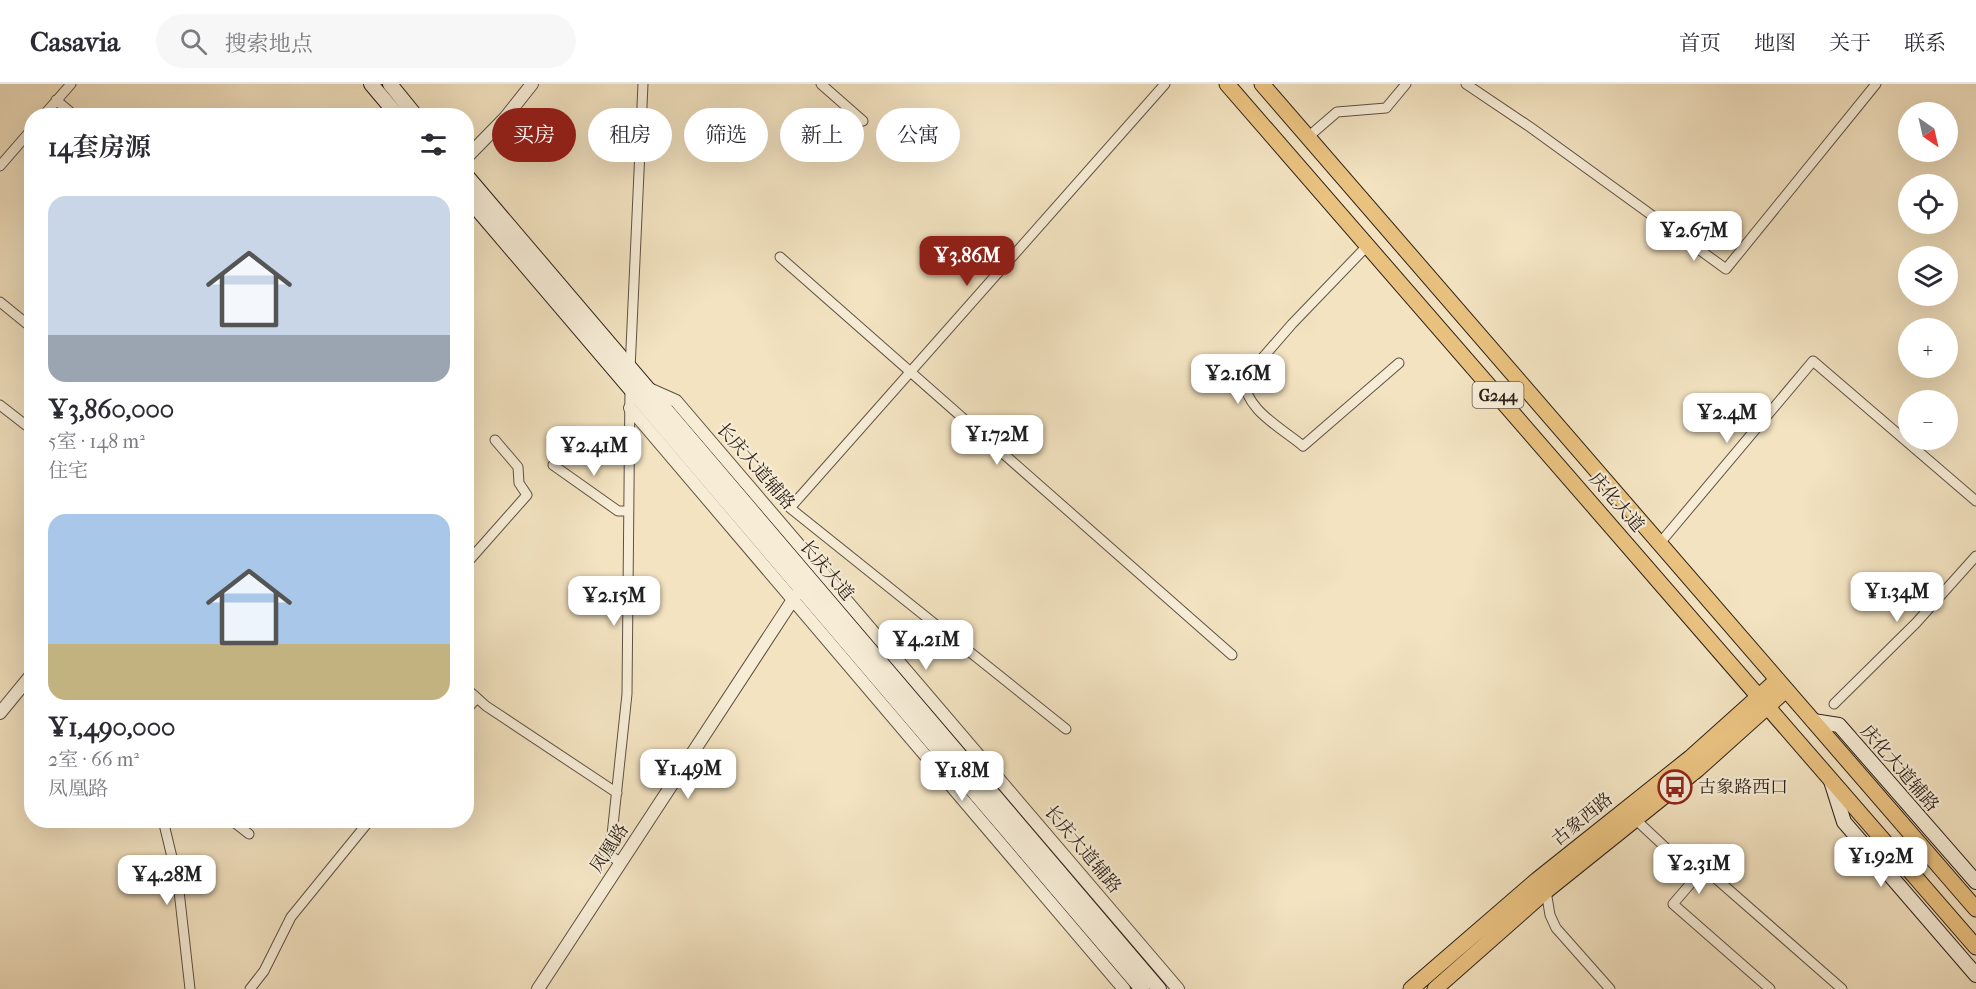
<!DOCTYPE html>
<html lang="zh">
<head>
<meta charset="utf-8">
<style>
  body { margin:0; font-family:"IM FELL French Canon","Noto Serif SC",serif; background:#f7f7f7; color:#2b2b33; height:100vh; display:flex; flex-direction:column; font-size:22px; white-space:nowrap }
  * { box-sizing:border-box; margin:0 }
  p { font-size:20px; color:#7c7c81 }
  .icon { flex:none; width:33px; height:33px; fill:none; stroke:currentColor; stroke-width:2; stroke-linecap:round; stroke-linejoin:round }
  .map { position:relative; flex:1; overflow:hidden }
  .details { position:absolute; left:24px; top:24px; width:450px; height:720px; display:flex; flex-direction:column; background:#fff; border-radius:24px; box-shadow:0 6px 24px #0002 }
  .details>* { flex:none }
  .top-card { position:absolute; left:492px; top:24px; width:570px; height:54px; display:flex; gap:12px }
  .needle { width:39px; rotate:146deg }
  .fabs { position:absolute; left:1898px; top:18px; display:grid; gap:12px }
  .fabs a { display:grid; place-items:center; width:60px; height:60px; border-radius:50%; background:#fff; box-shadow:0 6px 24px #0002; font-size:30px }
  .price { position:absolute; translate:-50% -51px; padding:0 14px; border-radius:12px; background:#fff; color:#222; font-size:20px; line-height:39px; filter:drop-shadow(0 2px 3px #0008) }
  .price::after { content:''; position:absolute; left:50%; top:36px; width:18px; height:14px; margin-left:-9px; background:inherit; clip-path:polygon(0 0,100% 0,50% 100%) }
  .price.active { background:#8f2418; color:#fff }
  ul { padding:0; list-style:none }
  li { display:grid; align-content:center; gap:12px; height:318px; padding:0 24px }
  li span { display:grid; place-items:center; height:186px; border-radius:18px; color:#555 }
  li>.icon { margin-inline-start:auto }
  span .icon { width:108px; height:108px; fill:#fffc; stroke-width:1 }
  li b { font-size:26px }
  h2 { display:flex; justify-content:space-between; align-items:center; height:72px; padding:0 24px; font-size:26px }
  .pill { padding:0 21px; border-radius:27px; background:#fff; box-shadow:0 6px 24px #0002; font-size:21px; line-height:54px }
  .pill.active { background:#8f2418; color:#fff }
  header { display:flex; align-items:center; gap:36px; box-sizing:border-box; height:84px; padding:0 30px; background:#fff; border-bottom:2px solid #e1e1e2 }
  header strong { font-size:28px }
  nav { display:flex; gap:33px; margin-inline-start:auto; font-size:21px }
  .search { width:420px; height:54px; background:#f7f7f7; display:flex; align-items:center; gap:15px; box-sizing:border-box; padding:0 21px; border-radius:33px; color:#7c7c81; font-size:22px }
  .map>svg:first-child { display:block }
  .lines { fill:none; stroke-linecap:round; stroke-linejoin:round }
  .minor-casing { stroke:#5e5144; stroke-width:11 }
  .tertiary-casing { stroke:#5e5144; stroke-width:14 }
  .secondary-casing { stroke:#2c201a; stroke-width:16 }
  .primary-casing { stroke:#2c201a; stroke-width:17 }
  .trunk-casing { stroke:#2c201a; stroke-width:17 }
  .minor { stroke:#f7edd7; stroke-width:9 }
  .tertiary { stroke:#f7edd7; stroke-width:12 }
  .secondary { stroke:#f7edd7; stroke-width:14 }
  .primary { stroke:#eac280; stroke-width:15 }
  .trunk { stroke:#eac280; stroke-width:15 }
  .labels { text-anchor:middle; stroke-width:4.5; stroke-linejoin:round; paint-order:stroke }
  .shield { fill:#f7edd7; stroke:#695e53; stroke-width:1.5 }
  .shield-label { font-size:16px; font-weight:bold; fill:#2c201a }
  .street-label { font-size:18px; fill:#2c201a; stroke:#f7edd7 }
  .poi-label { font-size:18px; fill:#2c201a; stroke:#f7edd7; text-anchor:start }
</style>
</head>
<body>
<header>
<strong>Casavia</strong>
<div class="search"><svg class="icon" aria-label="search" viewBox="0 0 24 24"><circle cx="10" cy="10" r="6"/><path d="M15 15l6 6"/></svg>搜索地点</div>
<nav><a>首页</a><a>地图</a><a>关于</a><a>联系</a></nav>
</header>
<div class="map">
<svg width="1976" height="905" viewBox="0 0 1976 905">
  <rect width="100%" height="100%" fill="#f3e3c1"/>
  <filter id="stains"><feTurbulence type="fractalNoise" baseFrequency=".00333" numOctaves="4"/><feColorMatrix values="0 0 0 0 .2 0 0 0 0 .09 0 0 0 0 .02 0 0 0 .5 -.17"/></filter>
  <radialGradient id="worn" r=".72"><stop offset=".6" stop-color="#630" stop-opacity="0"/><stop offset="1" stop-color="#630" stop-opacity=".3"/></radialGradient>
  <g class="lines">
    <!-- minor casing -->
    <g class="minor-casing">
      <path id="minor" d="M821,0L863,37
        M1466,0L1530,43L1726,185L1876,0
        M56,16L75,32
        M43,32L71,0
        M1308,53L1337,28L1386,24L1406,0
        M0,82L32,45
        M1368,161L1292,240L1245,294C1242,324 1283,345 1303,362L1399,279
        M780,173L1232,571
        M0,218L32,244
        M630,286L643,0
        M0,321L32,346
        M553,381L618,427H628
        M1660,459L1813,277L1976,417
        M466,480L527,411L519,399L518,383L495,356
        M466,604L486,622L617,709
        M1834,620L1916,539L1976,472
        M466,626L477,614
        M1066,645L790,424L1165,0
        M1635,735L1697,793
        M163,736L178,798L190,905
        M231,736L249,750
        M621,779L604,767L612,751L627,610L630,303
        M1546,807L1550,831L1556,844L1610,905
        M250,905L264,887L291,833L370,736
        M1770,905L1673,820L1704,784L1842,905"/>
    </g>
    <!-- tertiary casing -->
    <g class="tertiary-casing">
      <path id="tertiary" d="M466,74L505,34L532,0
        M649,305L676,317L1178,905
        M630,324L1124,905
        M0,629L32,590
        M538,905L796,511"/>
    </g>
    <!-- secondary casing -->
    <g class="secondary-casing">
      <path id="secondary" d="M371,0L398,32
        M390,0L416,32
        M466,91L1159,905
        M466,112L1142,905
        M1813,637L1839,641L1976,798
        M1831,697L1844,738L1976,891"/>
    </g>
    <!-- primary casing -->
    <g class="primary-casing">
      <path id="primary" d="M1411,905L1537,796L1690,674L1777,596
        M1435,905L1546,807L1698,685L1786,606"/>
    </g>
    <!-- trunk casing -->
    <g class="trunk-casing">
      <path id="trunk" d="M1227,0L1976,863
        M1262,0L1976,825"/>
    </g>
    <!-- minor -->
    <use href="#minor" class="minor"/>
    <!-- tertiary -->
    <use href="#tertiary" class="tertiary"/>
    <!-- secondary -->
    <use href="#secondary" class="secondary"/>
    <!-- primary -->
    <use href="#primary" class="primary"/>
    <!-- trunk -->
    <use href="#trunk" class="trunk"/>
  </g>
  <!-- icons -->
  <defs>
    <g id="bus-ring" transform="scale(1.725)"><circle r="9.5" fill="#f7edd7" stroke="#8f2418" stroke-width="1.5"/><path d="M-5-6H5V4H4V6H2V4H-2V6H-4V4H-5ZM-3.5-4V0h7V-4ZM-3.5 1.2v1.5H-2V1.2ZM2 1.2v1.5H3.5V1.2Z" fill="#8f2418"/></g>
  </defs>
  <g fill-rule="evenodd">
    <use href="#bus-ring" x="1675" y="703"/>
  </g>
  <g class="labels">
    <!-- shield labels -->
    <rect class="shield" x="1472.5" y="298" width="51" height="26" rx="4.5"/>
    <g class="shield-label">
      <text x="1498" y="317">G244</text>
    </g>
    <!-- street labels -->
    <g class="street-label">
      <text transform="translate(756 382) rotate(49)" y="6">长庆大道辅路</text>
      <text transform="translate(1617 418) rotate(49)" y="6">庆化大道</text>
      <text transform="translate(827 486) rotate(50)" y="6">长庆大道</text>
      <text transform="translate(1900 684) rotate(49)" y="6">庆化大道辅路</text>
      <text transform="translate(1582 735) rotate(-39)" y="6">古象西路</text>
      <text transform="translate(609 764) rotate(-57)" y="6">凤凰路</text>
      <text transform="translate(1083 765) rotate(50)" y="6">长庆大道辅路</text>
    </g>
    <!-- poi labels -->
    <g class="poi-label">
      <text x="1698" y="709">古象路西口</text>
    </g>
  </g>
  <rect width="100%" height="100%" filter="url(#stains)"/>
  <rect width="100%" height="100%" fill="url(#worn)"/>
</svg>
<div class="fabs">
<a><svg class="needle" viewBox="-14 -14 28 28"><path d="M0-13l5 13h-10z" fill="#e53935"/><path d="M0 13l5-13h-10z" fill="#7c7c81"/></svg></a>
<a><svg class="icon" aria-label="locate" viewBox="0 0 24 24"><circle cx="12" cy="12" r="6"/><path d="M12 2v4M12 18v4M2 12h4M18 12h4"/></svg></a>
<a><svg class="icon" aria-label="layers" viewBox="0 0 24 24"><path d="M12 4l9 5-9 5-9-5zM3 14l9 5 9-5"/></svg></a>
<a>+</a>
<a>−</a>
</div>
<b class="price" style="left:1694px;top:178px">¥2.67M</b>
<b class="price active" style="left:967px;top:203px">¥3.86M</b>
<b class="price" style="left:1238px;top:321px">¥2.16M</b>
<b class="price" style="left:1727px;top:360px">¥2.4M</b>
<b class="price" style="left:997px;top:382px">¥1.72M</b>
<b class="price" style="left:594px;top:393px">¥2.41M</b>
<b class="price" style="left:1897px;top:539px">¥1.34M</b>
<b class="price" style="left:614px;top:543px">¥2.15M</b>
<b class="price" style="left:926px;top:587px">¥4.21M</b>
<b class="price" style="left:688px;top:716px">¥1.49M</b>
<b class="price" style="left:962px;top:718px">¥1.8M</b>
<b class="price" style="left:1881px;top:804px">¥1.92M</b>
<b class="price" style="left:1699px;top:811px">¥2.31M</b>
<b class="price" style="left:167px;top:822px">¥4.28M</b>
<div class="top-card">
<a class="pill active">买房</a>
<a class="pill">租房</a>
<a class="pill">筛选</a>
<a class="pill">新上</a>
<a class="pill">公寓</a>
</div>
<section class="details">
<h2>14套房源<svg class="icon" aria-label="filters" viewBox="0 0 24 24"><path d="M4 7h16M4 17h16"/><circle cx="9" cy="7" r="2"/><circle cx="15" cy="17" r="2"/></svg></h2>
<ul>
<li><span style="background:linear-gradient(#c9d6e8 75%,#9aa5b1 0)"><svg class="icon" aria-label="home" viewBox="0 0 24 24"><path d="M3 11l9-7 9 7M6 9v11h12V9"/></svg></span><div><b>¥3,860,000</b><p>5室 · 148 m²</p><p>住宅</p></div></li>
<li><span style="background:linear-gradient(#a9c7e8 70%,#c2b280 0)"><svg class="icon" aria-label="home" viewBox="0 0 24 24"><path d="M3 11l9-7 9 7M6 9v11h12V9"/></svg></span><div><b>¥1,490,000</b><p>2室 · 66 m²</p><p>凤凰路</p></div></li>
</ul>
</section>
</div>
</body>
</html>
